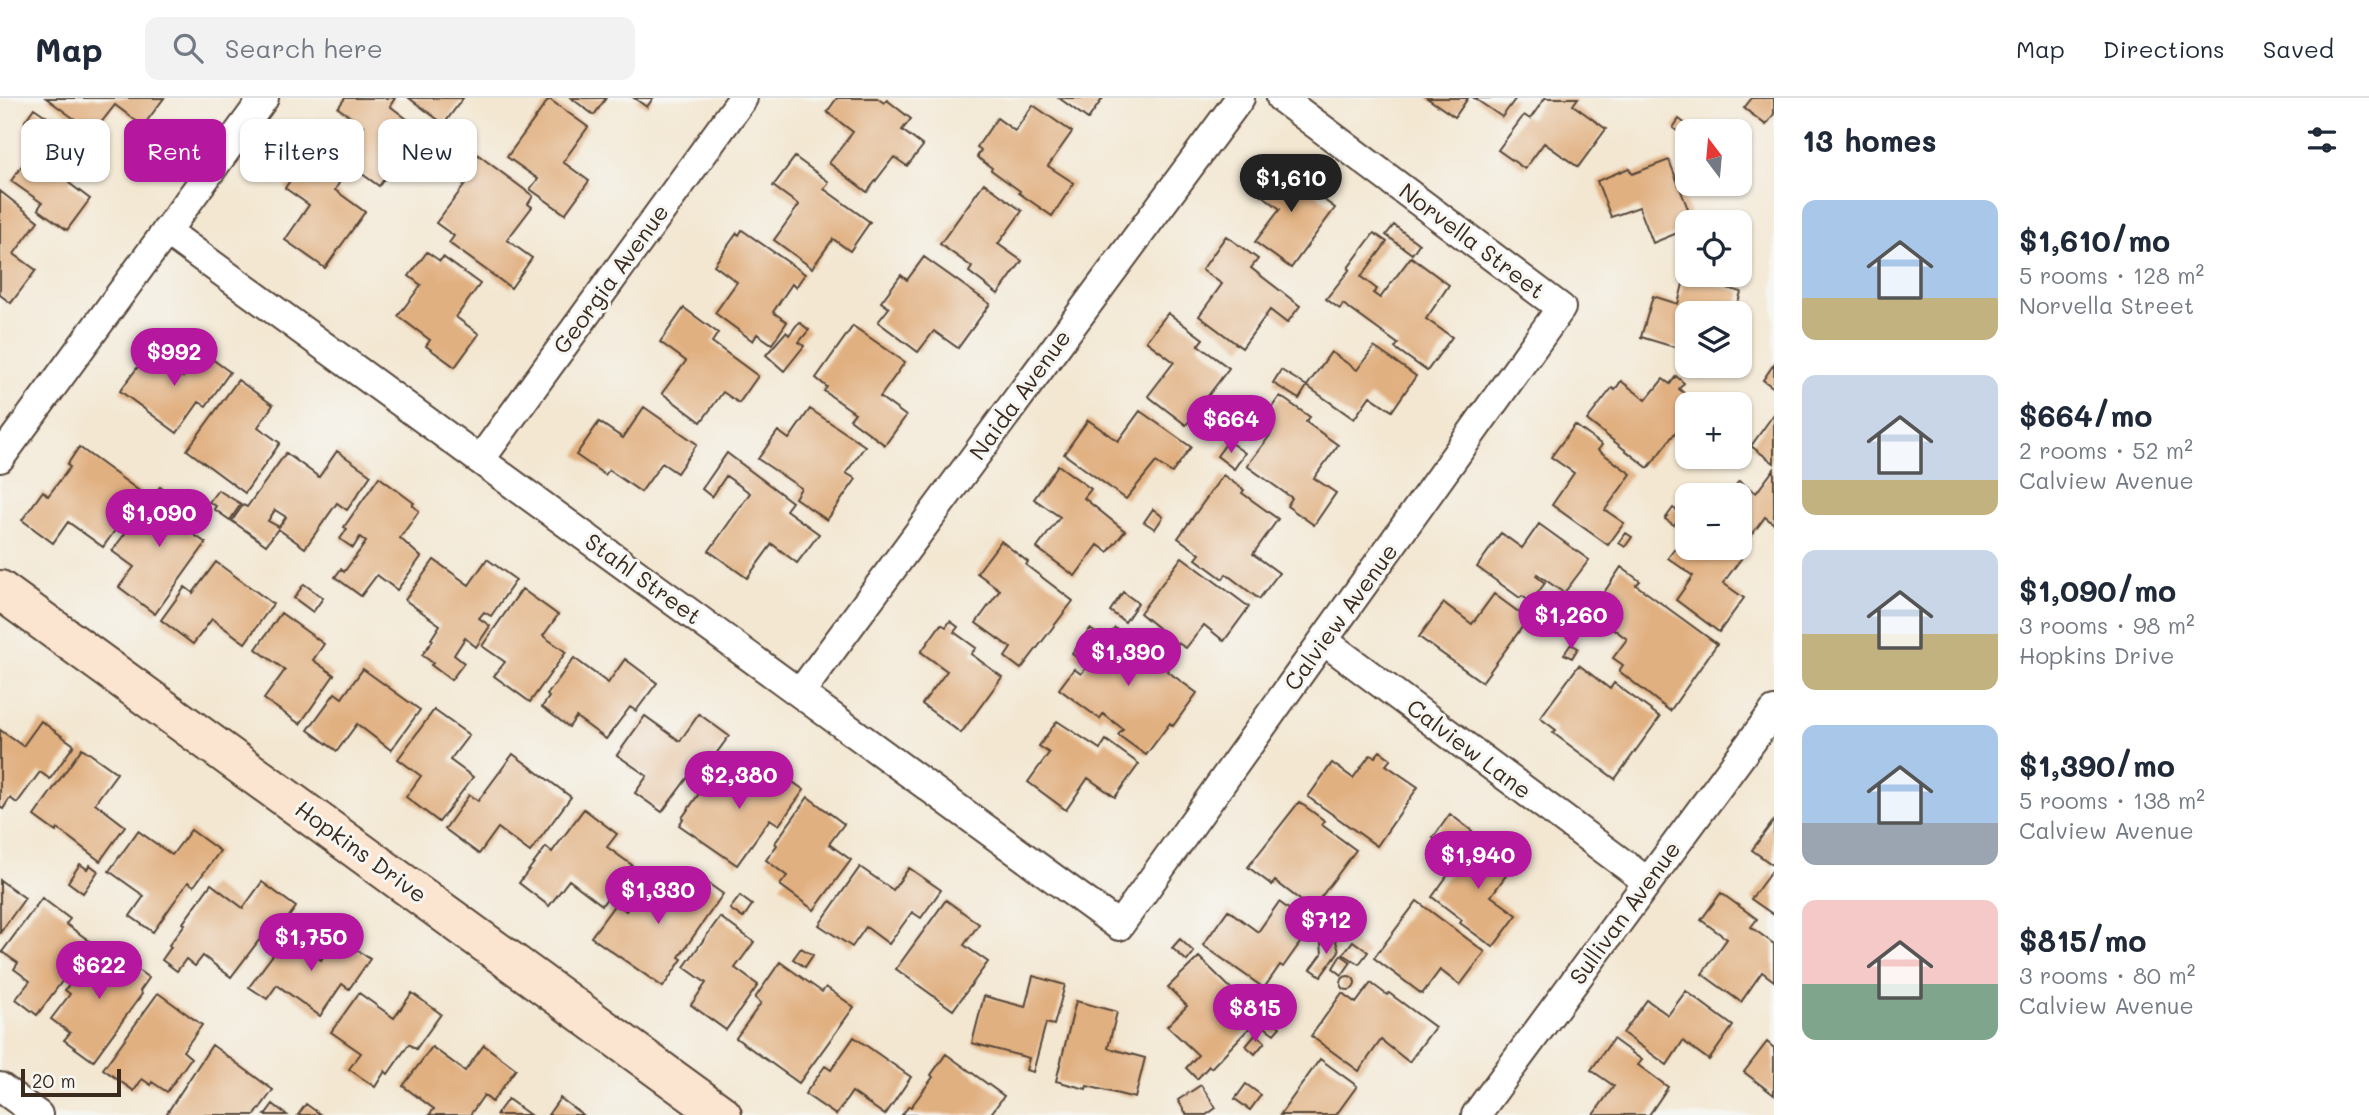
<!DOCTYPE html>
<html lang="en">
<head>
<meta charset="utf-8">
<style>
  body { margin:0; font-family:Mali,sans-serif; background:#f2f2f3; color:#1f2937; height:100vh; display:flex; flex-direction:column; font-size:26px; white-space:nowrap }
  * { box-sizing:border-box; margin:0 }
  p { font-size:23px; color:#747a83 }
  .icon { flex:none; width:38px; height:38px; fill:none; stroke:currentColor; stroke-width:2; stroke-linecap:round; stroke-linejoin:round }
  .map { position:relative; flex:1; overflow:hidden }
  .details { display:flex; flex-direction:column; background:#fff; width:595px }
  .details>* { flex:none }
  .top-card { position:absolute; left:21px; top:21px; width:665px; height:63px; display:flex; gap:14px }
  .needle { width:46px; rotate:344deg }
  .controls { position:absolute; left:1675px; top:21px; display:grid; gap:14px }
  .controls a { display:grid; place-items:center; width:77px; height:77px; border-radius:14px; background:#fff; box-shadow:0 2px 5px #0004; font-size:35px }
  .scale { position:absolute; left:21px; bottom:18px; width:100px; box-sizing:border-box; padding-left:7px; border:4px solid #3b2a1e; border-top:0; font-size:19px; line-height:24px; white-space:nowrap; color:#3b2a1e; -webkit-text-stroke:5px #f6f6f2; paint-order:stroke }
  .price { position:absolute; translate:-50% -60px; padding:0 16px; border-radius:24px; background:#b5179e; color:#fff; font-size:23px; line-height:46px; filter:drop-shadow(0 2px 4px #0008) }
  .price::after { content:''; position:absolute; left:50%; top:42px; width:21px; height:16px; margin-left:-10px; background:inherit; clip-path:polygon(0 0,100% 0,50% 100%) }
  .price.active { background:#222; color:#fff }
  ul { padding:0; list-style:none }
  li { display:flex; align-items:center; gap:21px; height:175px; padding:0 28px }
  li span { display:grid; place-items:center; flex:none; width:196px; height:140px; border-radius:14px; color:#555 }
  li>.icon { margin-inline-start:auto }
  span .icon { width:84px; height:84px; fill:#fffc; stroke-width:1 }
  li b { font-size:30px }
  h2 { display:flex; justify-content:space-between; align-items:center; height:84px; padding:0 28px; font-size:30px }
  .chip { padding:0 24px; border-radius:14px; background:#fff; box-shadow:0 2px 5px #0004; font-size:24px; line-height:63px }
  .chip.active { background:#b5179e; color:#fff }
  header { display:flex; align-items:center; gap:42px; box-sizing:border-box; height:98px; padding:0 35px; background:#fff; border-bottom:2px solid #e0e1e3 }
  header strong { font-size:33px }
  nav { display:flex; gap:38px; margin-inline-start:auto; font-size:24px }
  .search { width:490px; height:63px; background:#f2f2f3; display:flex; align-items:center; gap:18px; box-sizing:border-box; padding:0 24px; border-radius:14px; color:#747a83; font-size:26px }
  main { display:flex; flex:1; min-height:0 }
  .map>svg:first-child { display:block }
  .building { fill:#e1b081; fill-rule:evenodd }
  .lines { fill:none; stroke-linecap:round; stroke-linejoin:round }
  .street-casing { stroke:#574639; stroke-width:32 }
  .secondary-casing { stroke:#574639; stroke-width:42 }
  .street { stroke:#fff; stroke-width:28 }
  .secondary { stroke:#fce5d0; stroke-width:38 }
  .labels { text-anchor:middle; stroke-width:6; stroke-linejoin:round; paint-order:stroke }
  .street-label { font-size:23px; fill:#3b2a1e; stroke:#f6f6f2 }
</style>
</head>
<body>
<header>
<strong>Map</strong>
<div class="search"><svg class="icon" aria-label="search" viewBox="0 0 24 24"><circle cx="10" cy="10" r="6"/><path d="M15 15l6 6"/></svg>Search here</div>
<nav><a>Map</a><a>Directions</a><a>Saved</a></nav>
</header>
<main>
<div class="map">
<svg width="1774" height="1017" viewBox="0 0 1774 1017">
  <rect width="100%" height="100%" fill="#f6f6f2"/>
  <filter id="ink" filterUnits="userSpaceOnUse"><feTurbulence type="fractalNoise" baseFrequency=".0143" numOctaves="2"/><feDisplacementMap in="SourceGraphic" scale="14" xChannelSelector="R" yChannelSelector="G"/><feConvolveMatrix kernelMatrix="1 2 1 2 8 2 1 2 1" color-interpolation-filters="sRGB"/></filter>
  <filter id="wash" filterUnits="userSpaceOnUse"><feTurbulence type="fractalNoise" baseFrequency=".00686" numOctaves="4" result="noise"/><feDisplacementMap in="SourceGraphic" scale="28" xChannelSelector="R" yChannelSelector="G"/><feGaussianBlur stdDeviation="1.57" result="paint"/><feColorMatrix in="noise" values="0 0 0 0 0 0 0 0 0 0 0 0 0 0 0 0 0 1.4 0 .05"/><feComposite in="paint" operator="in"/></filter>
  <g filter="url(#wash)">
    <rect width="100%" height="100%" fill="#f3e7d2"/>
    <g id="blocks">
      <!-- building -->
      <path class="building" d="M46,0H164L143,28L115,7L100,26L105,30L99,39Z
        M345,0H395L390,8L420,31L379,88L340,60L364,28L338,10Z
        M409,0H463L444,26Z
        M571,0H606L594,17Z
        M634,0H653L647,9Z
        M837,0H877L884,5L887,2L911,21L902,32L923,48L907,68L894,59L867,94L829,65L853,34L827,14Z
        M1059,0H1103L1088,21Z
        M1427,0H1468L1455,19Z
        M1474,0H1516L1502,19Z
        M1545,0H1578L1573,7L1606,31L1578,69L1544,45L1525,71L1498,52L1524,17L1530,21Z
        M1752,0H1774V16L1766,27L1744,10Z
        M549,1L588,29L563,64L589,83L565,116L530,91L538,81L507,59Z
        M1033,7L1072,34L1048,68L1074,85L1052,118L1019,95L1020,93L991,72L992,70L977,59L981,52L977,49L997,20L1015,33Z
        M34,10L94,51L69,85L90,101L67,132L38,111L42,105L11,83L33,52H28L25,23Z
        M1679,21L1690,29L1684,38L1673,30Z
        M469,50L533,98L528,106L532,109L507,142L532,160L511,190L449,145L454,138L436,125L473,76L458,65Z
        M795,59L829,84L824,91L870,124L850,153L833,141L812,170L774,142L799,107L773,88Z
        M305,61L339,85L335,92L365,114L325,170L285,142L309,107L285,90Z
        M1280,62L1308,82L1304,87L1335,110L1291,170L1255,144L1280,111L1257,93Z
        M1669,62L1693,124H1687V131L1653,145L1639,109L1611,119L1597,83L1629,70L1632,76Z
        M984,85L1022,113L998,146L1022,163L998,196L969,174L972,169L940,146Z
        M0,93L38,123L14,156L36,172L11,205L0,197Z
        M1394,127L1419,146L1412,156L1386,137Z
        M742,132L805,176L796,189L792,186L773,214L787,224L772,246L757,236L753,243L715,215L737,184L714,167L737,135L739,137Z
        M1374,135L1387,144L1361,179L1377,191L1373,195L1380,200L1411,159L1449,187L1426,221L1452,239L1427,273L1395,250L1398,246L1343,206L1340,211L1326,201L1350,171L1348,170Z
        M1226,138L1258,161L1251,170L1300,208L1287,225L1270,212L1242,250L1199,218L1222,186L1202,172Z
        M427,154L440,163L443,159L480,186L456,219L479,236L455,269L426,248L430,242L398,218L421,187L409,178Z
        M924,159L990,206L958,250L934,233L918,254L878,224L889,210L881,204L901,177L907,182Z
        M1685,178L1741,194L1735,215H1687V253L1641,239L1653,198L1678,206Z
        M684,210L718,235L712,244L758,278L739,305L723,294L701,324L662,295L686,263L660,244Z
        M1168,215L1203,241L1198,247L1229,270L1186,327L1148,298L1174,264L1146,243Z
        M799,224L809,232L799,244L804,248L784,273L766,257L786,234L789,237Z
        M853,228L905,264L880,299L906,318L885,347L850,321L855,315L824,293L827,289L816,280Z
        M1374,249L1416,278L1392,313L1370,298L1354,321L1307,288L1331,254L1357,272Z
        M201,253L230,274L206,308L199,304L177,335L120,293L149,254L183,279Z
        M1774,266V290L1763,282Z
        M1281,272L1307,288L1299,301L1273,285Z
        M1676,278L1684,285L1679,291L1698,306H1687V319L1648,370L1587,322L1612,290L1615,292L1621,283L1646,302L1663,281L1670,286Z
        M238,282L273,307L258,329L280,345L245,395L187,352Z
        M1280,298L1310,319L1306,324L1338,347L1314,380L1336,395L1314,427L1287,408L1292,400L1247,368L1271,336L1259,327Z
        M644,309L697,346L677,375L662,365L641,394L609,372L605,377L576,357L599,324L623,340Z
        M810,311L865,348L846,375L856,381L827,422L795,400L801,390L758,361L778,333L789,341Z
        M1140,313L1191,349L1172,375L1156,364L1126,401L1064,356L1088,322L1118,343Z
        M1774,316V365L1751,348Z
        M1575,327L1602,347L1598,352L1631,376L1605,412L1624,425L1608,447L1552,407L1574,375L1551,359Z
        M1228,343L1245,355L1234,371L1217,358Z
        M79,349L142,395L103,449L68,424L53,445L22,422L43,393L48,398L70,369L67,367Z
        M337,353L371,377L347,412L337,405L305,450L278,431L266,447L232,423L243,407L247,409L286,355L319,379ZM275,412L286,419L279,429L268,423Z
        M727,355L792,404L786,412L819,436L797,465L772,446L747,480L709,453L750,395L726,378L712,399L702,391Z
        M1058,367L1091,391L1084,400L1125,433L1108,454L1098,447L1075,478L1037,450L1060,419L1034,401Z
        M1774,371V426L1765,419L1743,449L1740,446V397H1728L1739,383L1756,395Z
        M1223,377L1244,392L1242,395L1278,421L1253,456L1279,475L1259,501L1226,476L1223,481L1196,461L1200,456L1178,440Z
        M379,379L414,405L412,407L419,413L400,440L421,459L397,492L377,477L361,498L335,479L341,471L344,474L366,444L360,439L353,450L340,441L347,431L344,429Z
        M160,389L200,418L189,433L206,445L155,516L119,489L134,469L112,453Z
        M218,392L241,406L230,422L214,411L216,408L209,404Z
        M1673,410L1682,416L1674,427L1665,421Z
        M1153,411L1163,419L1155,431L1144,424Z
        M1539,426L1589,462L1564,495L1537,476L1536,478L1545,485L1531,504L1522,498L1520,500L1477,469L1501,435L1522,450Z
        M1687,434V450H1726L1741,461L1723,485L1744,500L1719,534L1676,502L1693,478L1668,460Z
        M1626,435L1632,439L1625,449L1619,445Z
        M1001,443L1028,464L1026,467L1073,503L1021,571L1005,559L1011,550L976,525L1000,492L977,475Z
        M1182,459L1249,509L1224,543L1204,527L1186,550L1178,545L1168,558L1149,543L1158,530L1140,515Z
        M487,461L516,482L491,518L484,514L479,520L490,528L476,549L465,540L454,557L464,565L451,582L431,567L433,565L422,557L433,542L431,541L440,527L405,502L434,462L469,487Z
        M216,464L273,506L245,545L212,521L193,546L161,522L185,489L193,495Z
        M1621,469L1640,483L1636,487L1717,546L1670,613L1619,573L1623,567L1613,560L1627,541L1611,529L1620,517L1599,502Z
        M304,486L323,500L313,514L294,500Z
        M522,491L558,517L543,538L566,554L530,604L494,578L505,564L482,548Z
        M1123,494L1138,505L1125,524L1110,513Z
        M1494,496L1528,521L1482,584L1419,539L1444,505L1472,526Z
        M281,515L324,546L313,562L334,577L300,626L264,601L285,572L256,551Z
        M950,523L958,529L954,534L976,550L971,556L1002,579L961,635L922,606L947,573L921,554L941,526L946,529Z
        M1115,530L1137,546L1135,548L1151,561L1157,554L1173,565L1167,573L1197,595L1173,628L1170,625L1146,657L1118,637L1123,631L1103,616L1100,621L1059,591L1074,571L1081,576L1088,568L1072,556L1090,531L1106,542Z
        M1571,546L1578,550L1572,560L1564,556Z
        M574,560L608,585L625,561L657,585L636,613L630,609L606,641L576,619L569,629L542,609L549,599L547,597Z
        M1579,567L1610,591L1614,585L1660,619L1615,681L1553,635L1556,632L1540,620Z
        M363,571L420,612L391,652L357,626L337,653L308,632L335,595L342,600Z
        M434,612L469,637L450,662L473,679L439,724L406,699L421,678L398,661Z
        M699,616L729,638L707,668L700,663L662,714L635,695L647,678L617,657L645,618L680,643Z
        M41,623L74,647L50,681L40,674L17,705L10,700L3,711L0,709V632L23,648Z
        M1057,623L1100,651L1106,642L1139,666L1115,699L1088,680L1066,712L1028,684L1049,655L1039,648Z
        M82,650L117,675L95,705L125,728L100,763L58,731L56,734L34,718Z
        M1380,653L1391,661L1386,667L1418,689L1377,748L1308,699L1332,665L1353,680L1370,657L1375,659Z
        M513,656L571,699L530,754L498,730L479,756L445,731L469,697L478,703Z
        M770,668L804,692L779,727L770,721L737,767L679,727L683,721L682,720L717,670L751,694Z
        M808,699L844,726L829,746L851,762L814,812L780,787L787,778L766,762L777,747L775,745Z
        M1299,704L1325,723L1322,727L1356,752L1312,811L1275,783L1272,787L1248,769Z
        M584,711L617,736L607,749L632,767L602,807L569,782L549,808L519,785L546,749L552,754Z
        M1450,716L1472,733L1454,756L1433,740Z
        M1774,722V768L1752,752Z
        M191,732L220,753L194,788L188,784L153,834L130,818L144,798L109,773L138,733L172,757Z
        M1477,737L1515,765L1491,798L1517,817L1493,849L1460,825L1462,822L1432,799Z
        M80,766L87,771L90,767L98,773L83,795L68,784Z
        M860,769L893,792L909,770L941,792L921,820L912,814L889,846L866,829L852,849L819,827Z
        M1774,770V817L1751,801Z
        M691,773L723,796L679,859L682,861L663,889L591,839L616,805L626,813L648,781L673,798Z
        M0,782L25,800L0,835Z
        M262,784L296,809L271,843L263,837L231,879L203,858L195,868L186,861L177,873L162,862L171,849L169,847L185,826L183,825L211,786L243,810Z
        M1721,795L1757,821L1751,829L1774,846V883L1762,874L1741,904L1702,876L1727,841L1701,822Z
        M740,798L752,807L743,820L730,811Z
        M42,800L70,821L66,826L91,844L37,917L16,901L30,883L14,871L18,865L2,854Z
        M946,802L979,826L964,847L988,864L953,912L896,871Z
        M1417,803L1485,854L1460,887L1440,872L1422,896L1374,860Z
        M1279,804L1312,828L1283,869L1280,867L1264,890L1203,847L1228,812L1258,834Z
        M720,819L754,844L735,870L758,887L726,932L691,907L706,885L684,869Z
        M287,838L321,862L337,838L370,861L349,891L342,886L320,918L277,887L267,901L249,889Z
        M1335,840L1339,853L1321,878L1311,871L1322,856L1321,845Z
        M1180,841L1194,854L1187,863L1172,850Z
        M1353,843L1368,854L1359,866L1343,856Z
        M100,845L149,880L140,893L142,896L93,963L64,942L70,935L51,921L70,896L65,892Z
        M801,850L813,857L805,869L793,861Z
        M1341,857L1351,864L1342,877L1333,870Z
        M1199,859L1260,919L1211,970L1209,968L1197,981L1186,970L1198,957L1167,928L1187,908L1168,889Z
        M780,864L822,894L826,889L854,909L799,985L736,940L761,905L755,900Z
        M1033,878L1065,887L1054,927L1046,925L1033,974L1026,972L1029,960L972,945L984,898L1025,909Z
        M1341 885a7 7 0 1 1 14 0a7 7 0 1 1-14 0Z
        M1371,885L1387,897L1389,895L1435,929L1409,964L1381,942L1359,973L1311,938L1342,895L1356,905Z
        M1686,893L1733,928L1709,962L1683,943L1667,967L1623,935L1647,902L1668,917Z
        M158,895L202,927L183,953L191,960L167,994L152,984L151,987L142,981L134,993L103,971Z
        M359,895L394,920L412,895L441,916L416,951L409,946L388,976L385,973L375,989L349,971L361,955L331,934Z
        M1076,903L1117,914L1108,950L1145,960L1135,1000L1087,988L1086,991L1056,983Z
        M1268,919L1280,929L1274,936L1262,927Z
        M1256,936L1265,944L1255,956L1246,948Z
        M854,939L911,979L885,1017L852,994L836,1017L805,996L825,968L831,972Z
        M1613,941L1642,962L1638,967L1668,989L1649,1017H1593L1614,988L1591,972Z
        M1767,944L1774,950V997L1744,974Z
        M212,947L273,992L255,1017H170L167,1015Z
        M484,947L516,971L492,1004L484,997L470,1017H429L434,1011L403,988L432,949L465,973Z
        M946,956L1004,998L990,1017H902L909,1008L911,1009L933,979L931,977Z
        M1320,961L1357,988L1336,1017H1280Z
        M1246,986L1261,997L1250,1012L1235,1001Z
        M1201,987L1216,1010L1206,1017H1187L1178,1002Z
        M560,1000L583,1017H548Z
        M508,1001L530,1017H496Z
        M273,1006L287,1017H265Z
        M306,1006L321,1017H298Z"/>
    </g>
  </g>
  <g filter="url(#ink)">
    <use href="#blocks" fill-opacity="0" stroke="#574639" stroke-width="2"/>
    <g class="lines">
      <!-- street casing -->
      <g class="street-casing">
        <path id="street" d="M166,133L1119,828L1561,210L1281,0
          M0,360L264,0
          M480,362L743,0
          M1324,543L1648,784
          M800,595L1240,0
          M0,989L38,1017
          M1476,1017L1774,613"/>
      </g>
      <!-- secondary casing -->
      <g class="secondary-casing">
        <path id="secondary" d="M0,492L722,1017"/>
      </g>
      <!-- street -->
      <use href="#street" class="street"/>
      <!-- secondary -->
      <use href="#secondary" class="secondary"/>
    </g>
  </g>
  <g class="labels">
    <!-- street labels -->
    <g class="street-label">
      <text transform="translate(1472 143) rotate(37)" y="8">Norvella Street</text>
      <text transform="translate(611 181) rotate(-54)" y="8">Georgia Avenue</text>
      <text transform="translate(1020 297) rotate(-54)" y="8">Naida Avenue</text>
      <text transform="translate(643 481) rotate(36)" y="8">Stahl Street</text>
      <text transform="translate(1341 519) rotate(-54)" y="8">Calview Avenue</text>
      <text transform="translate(1469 651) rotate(37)" y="8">Calview Lane</text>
      <text transform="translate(361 754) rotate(36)" y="8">Hopkins Drive</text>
      <text transform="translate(1625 815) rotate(-54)" y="8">Sullivan Avenue</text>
    </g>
  </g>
</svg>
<div class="controls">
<a><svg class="needle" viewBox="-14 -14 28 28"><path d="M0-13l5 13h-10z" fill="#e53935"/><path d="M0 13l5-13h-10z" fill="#747a83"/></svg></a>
<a><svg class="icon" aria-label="locate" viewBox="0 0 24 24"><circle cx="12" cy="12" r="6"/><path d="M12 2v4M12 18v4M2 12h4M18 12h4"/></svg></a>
<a><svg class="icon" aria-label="layers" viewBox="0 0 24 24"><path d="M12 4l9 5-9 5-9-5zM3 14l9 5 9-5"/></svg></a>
<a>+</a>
<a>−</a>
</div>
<div class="scale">20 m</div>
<b class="price active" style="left:1291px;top:116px">$1,610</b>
<b class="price" style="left:174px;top:290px">$992</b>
<b class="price" style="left:1231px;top:357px">$664</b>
<b class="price" style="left:159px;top:451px">$1,090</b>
<b class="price" style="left:1571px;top:553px">$1,260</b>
<b class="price" style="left:1128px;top:590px">$1,390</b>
<b class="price" style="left:739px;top:713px">$2,380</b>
<b class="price" style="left:1478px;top:793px">$1,940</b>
<b class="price" style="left:658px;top:828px">$1,330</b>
<b class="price" style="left:1326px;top:858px">$712</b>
<b class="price" style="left:311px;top:875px">$1,750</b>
<b class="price" style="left:99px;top:903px">$622</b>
<b class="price" style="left:1255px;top:946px">$815</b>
<div class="top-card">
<a class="chip">Buy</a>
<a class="chip active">Rent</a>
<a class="chip">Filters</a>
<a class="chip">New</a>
</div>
</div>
<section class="details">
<h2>13 homes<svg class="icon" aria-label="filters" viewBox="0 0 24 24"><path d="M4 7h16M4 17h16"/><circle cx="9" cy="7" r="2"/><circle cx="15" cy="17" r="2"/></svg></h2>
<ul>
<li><span style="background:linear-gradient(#a9c7e8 70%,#c2b280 0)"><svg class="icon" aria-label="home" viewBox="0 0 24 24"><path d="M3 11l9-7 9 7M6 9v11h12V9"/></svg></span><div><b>$1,610/mo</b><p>5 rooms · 128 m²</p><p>Norvella Street</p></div></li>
<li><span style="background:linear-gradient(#c9d6e8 75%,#c2b280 0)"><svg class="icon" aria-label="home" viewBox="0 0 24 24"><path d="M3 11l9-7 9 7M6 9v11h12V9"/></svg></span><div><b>$664/mo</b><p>2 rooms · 52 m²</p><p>Calview Avenue</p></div></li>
<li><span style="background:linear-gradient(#c9d6e8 60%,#c2b280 0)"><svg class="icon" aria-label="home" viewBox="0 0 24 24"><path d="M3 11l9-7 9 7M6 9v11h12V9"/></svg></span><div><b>$1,090/mo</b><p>3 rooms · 98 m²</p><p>Hopkins Drive</p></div></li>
<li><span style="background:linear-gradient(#a9c7e8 70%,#9aa5b1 0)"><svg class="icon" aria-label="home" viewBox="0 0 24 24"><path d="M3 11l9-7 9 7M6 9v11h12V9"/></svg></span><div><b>$1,390/mo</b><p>5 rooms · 138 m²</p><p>Calview Avenue</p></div></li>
<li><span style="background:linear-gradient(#f6c9c9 60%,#7fa58c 0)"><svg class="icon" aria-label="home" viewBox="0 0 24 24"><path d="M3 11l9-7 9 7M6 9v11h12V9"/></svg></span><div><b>$815/mo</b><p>3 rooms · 80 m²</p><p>Calview Avenue</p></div></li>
</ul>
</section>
</main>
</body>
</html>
